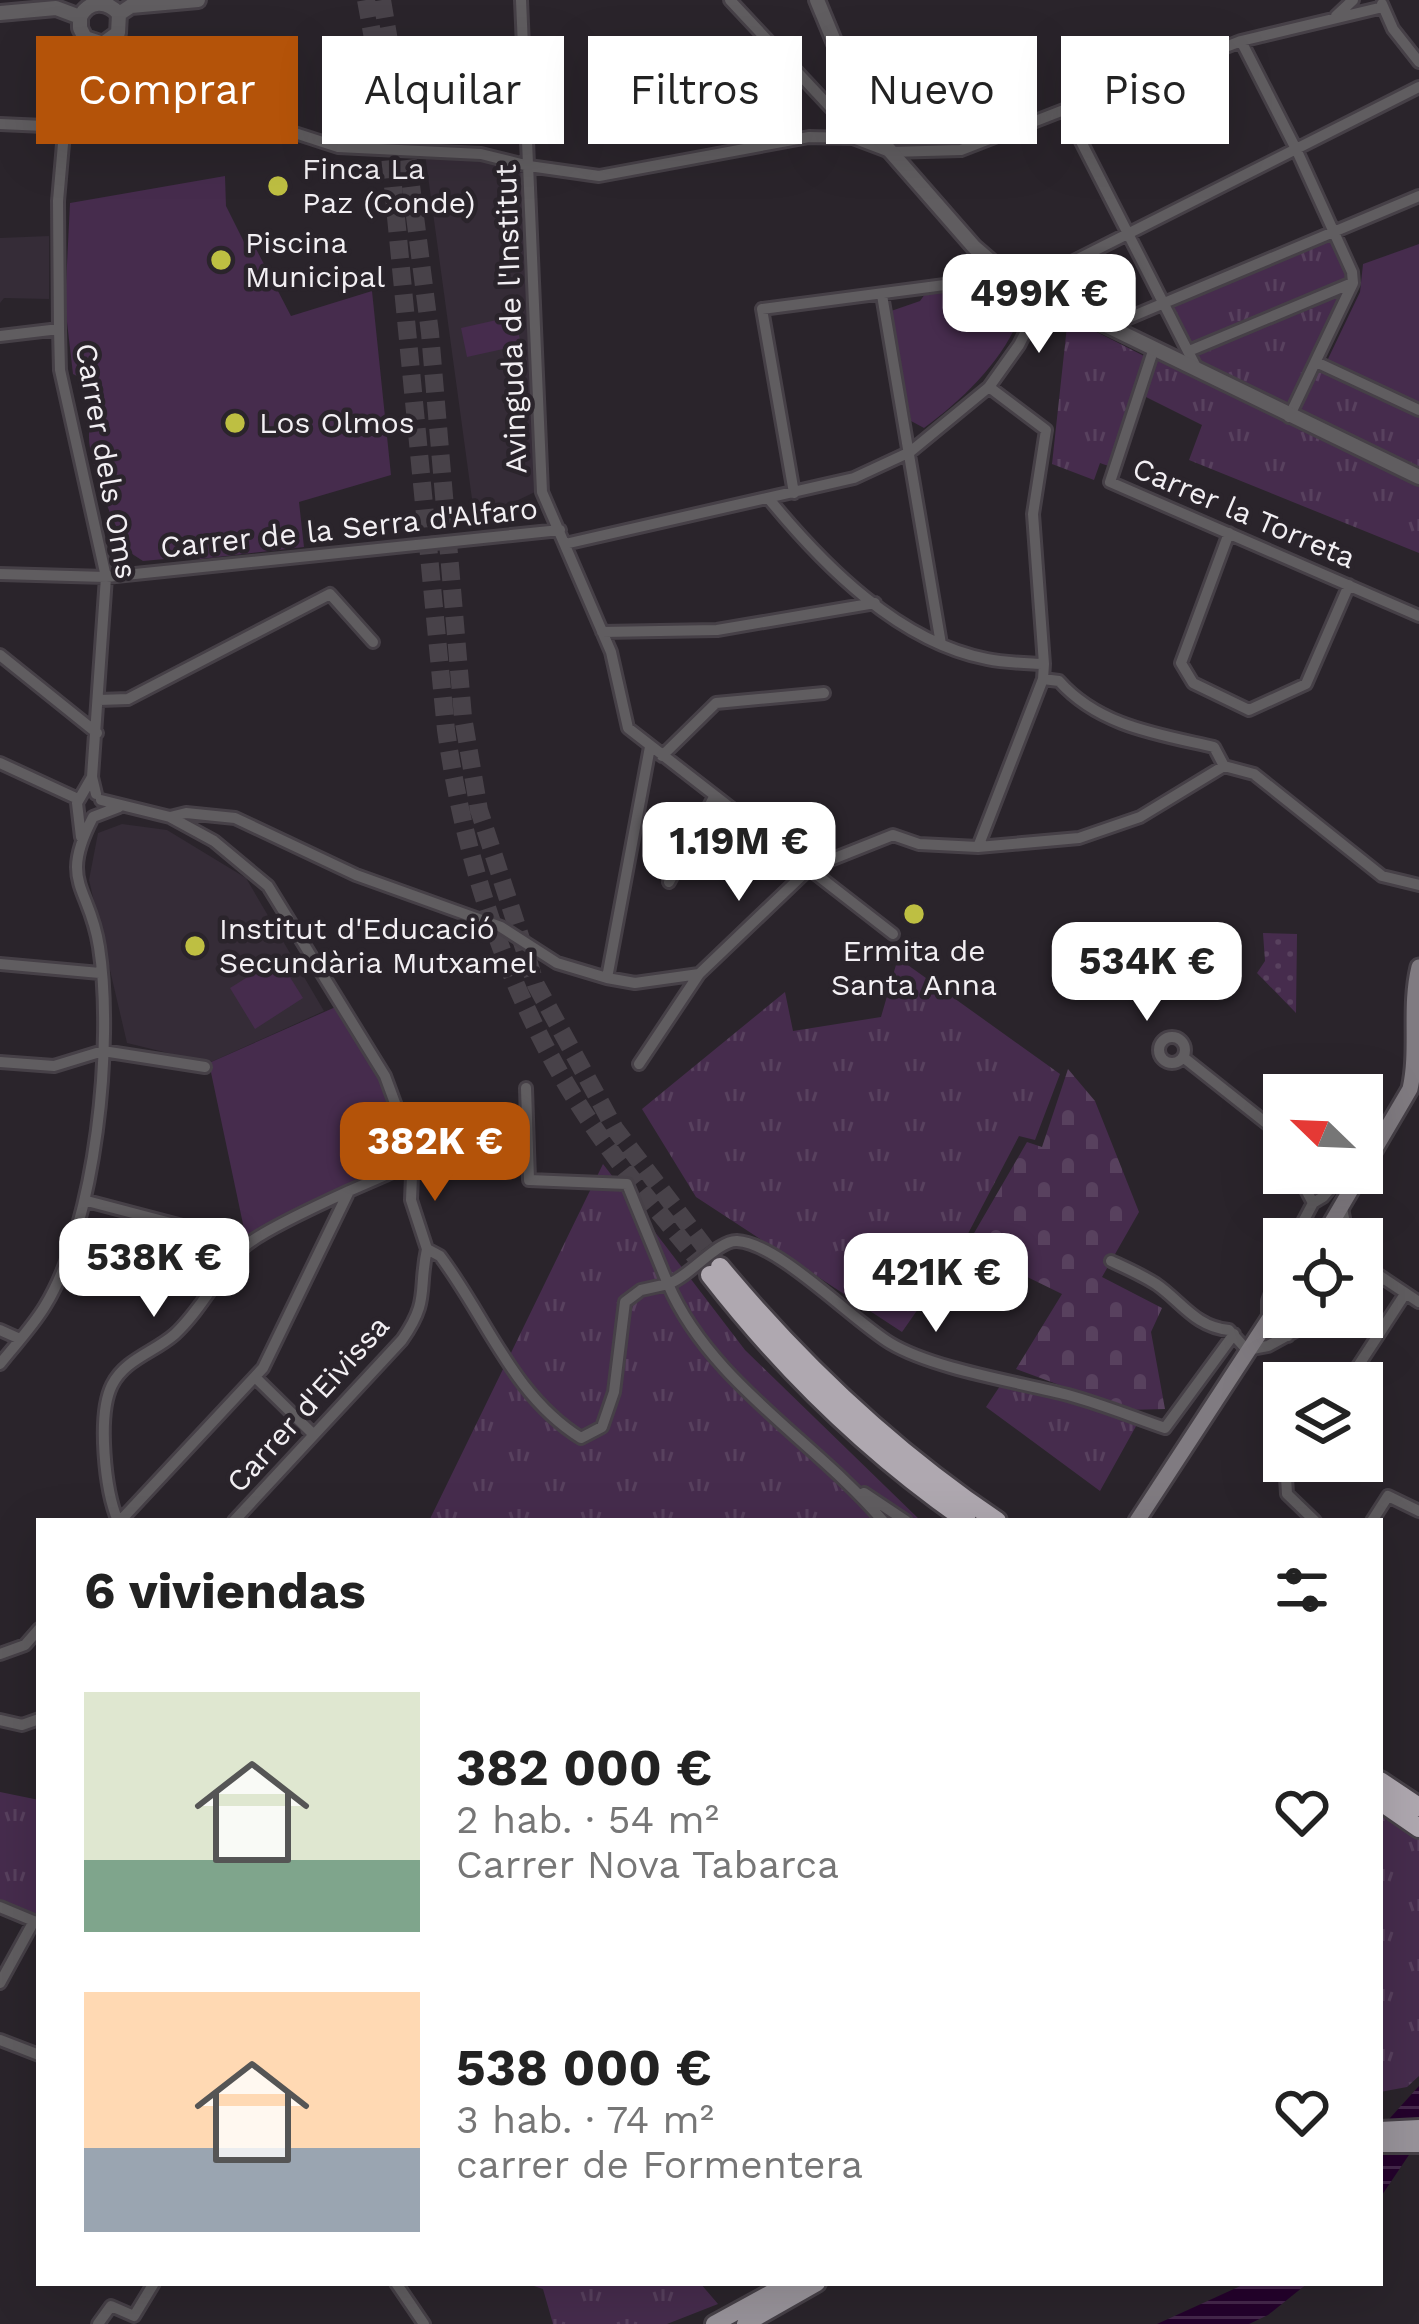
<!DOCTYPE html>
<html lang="es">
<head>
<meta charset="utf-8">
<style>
  body { margin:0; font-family:"Work Sans",sans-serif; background:#f2f2f2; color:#222; height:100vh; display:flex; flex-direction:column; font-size:45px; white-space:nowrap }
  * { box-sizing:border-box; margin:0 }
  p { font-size:39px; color:#767676 }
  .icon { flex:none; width:66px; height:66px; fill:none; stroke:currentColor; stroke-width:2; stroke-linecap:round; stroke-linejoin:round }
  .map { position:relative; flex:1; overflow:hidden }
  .sheet { position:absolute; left:36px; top:1518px; width:1347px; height:768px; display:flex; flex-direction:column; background:#fff; border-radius:0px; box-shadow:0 12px 48px #0002 }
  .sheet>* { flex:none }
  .guide { position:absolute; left:36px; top:36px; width:1347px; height:108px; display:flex; gap:24px }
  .needle { width:78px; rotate:293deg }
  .fabs { position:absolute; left:1263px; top:1074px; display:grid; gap:24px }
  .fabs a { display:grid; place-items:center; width:120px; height:120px; border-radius:0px; background:#fff; box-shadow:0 12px 48px #0002; font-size:60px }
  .price { position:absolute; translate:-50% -102px; padding:0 27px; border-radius:24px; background:#fff; color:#222; font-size:39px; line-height:78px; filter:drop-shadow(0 3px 6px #0008) }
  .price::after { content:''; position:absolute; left:50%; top:72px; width:36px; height:27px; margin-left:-18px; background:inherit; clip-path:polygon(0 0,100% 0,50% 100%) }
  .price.on { background:#b45309; color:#fff }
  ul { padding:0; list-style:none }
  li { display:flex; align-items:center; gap:36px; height:300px; padding:0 48px }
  li span { display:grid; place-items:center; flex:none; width:336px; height:240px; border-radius:0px; color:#555 }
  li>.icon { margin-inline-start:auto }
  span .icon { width:144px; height:144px; fill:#fffc; stroke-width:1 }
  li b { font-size:51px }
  h2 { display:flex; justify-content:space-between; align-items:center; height:144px; padding:0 48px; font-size:51px }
  .pill { padding:0 42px; border-radius:0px; background:#fff; box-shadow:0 12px 48px #0002; font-size:42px; line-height:108px }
  .pill.on { background:#b45309; color:#fff }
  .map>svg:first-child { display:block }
  .built { fill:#352c37 }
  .grass { fill:url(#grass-tufts) }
  .cemetery { fill:url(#cemetery-stones) }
  .park { fill:#462c4d }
  .garden { fill:url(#garden-dots) }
  .water { fill:url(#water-rules) }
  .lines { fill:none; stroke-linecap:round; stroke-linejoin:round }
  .motorway-tunnel { stroke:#484249; stroke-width:18; stroke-dasharray:18 9; stroke-linecap:butt }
  .minor-casing { stroke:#464047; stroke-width:16 }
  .tertiary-casing { stroke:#464047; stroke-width:20 }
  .secondary-casing { stroke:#464047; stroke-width:21 }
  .primary-casing { stroke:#464047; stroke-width:22 }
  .motorway-casing { stroke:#464047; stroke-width:24 }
  .minor { stroke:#605d60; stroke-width:10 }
  .tertiary { stroke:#605d60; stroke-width:14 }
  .secondary { stroke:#807b81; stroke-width:15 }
  .primary { stroke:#98939a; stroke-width:16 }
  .motorway { stroke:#afa8b0; stroke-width:18 }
  .poi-dot { fill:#bebf42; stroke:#2a242b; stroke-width:4.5 }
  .labels { text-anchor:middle; stroke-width:9; stroke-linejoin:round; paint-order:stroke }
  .poi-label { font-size:30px; fill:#f2eff3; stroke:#2a242b; text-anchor:start }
  .street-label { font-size:30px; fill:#f2eff3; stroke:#2a242b }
</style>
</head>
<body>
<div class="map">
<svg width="1419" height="2324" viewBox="0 0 1419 2324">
  <defs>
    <pattern id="grass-tufts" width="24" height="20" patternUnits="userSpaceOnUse" patternTransform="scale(3)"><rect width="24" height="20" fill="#462c4d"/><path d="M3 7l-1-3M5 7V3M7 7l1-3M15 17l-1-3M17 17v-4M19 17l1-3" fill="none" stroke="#58415e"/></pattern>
    <pattern id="cemetery-stones" width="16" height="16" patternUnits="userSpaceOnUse" patternTransform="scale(3)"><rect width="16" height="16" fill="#462c4d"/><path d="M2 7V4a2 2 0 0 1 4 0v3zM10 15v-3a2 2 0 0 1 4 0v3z" fill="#58415e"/></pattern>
    <pattern id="garden-dots" width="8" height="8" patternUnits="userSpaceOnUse" patternTransform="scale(3)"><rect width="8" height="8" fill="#462c4d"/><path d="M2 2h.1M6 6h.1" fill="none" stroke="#58415e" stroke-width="1.8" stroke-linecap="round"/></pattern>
    <pattern id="water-rules" width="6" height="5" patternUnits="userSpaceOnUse" patternTransform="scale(3)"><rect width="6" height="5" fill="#24022c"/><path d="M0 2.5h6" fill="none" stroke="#44274b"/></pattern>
  </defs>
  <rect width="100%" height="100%" fill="#2a242b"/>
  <!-- built -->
  <path class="built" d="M425,154L487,160L528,173L537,491L475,521Z
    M49,236V299L4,298L0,303V238Z
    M122,824L167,830L246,878L324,1011L209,1063L127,1043L89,880L98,833Z"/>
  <!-- grass -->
  <path class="grass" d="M1333,231L1353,283L1316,362L1419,410V553L1189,460L1202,425L1138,393L1114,468L1100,463L1094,480L1052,464L1067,326L1073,320L1148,358L1153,351L1197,372L1163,300Z
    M898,958L1060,1074L1035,1140L1019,1136L960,1249L902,1332L696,1197L642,1109L785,992L793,1031L881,1017Z
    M603,1164L745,1350L921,1521H429Z
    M1004,1380L1140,1419L1100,1491L986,1407Z
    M0,1792L39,1800V1921L0,1906Z
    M1380,1811L1419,1838V2076L1407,2087L1380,2092Z
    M525,2283H700L718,2304L667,2324H553L543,2289Z"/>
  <!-- cemetery -->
  <path class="cemetery" d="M1068,1069L1095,1101L1139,1212L1102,1277L1162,1308L1151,1332L1165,1409L1127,1410L1016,1369L1062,1294L966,1247L1027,1142L1042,1147Z"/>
  <!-- park -->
  <path class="park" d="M225,176L226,206L247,248L254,245L291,316L372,291L391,475L299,502L304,547L200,559L198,556L143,561L126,550L129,545C113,531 95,474 90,448C87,432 91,415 96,400L90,396L95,385L73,374L65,305L70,203Z
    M1419,244V408L1326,363L1360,292L1363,264Z
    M994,286L1024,306C1007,357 966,397 924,428L911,421L891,311L920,301L925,294Z
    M515,316L521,345L467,357L461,328Z
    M278,958L303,998L255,1029L230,988Z
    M340,1005L385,1076L411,1164L247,1243L209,1063Z"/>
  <!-- garden -->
  <path class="garden" d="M1263,933L1297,934L1296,1013L1257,973L1265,961Z"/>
  <!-- water -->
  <path class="water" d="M1419,2086V2140L1380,2198V2129Z
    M1247,2283H1308L1268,2315L1249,2324H1157Z"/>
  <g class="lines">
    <!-- motorway-tunnel -->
    <path class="motorway-tunnel" d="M366,0L385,104L446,730C467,877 518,1024 607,1146C639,1190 676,1232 710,1275
      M382,0L403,123L430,333L463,717L479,810L536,985L615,1129L720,1267"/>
    <!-- minor casing -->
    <g class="minor-casing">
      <path id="minor" d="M521,0L542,492L611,652L628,728L893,934
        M730,0L859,138
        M1382,4L1393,29L1419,62
        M1336,16L1353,0
        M85,38L70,64L58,201L59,329L60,370L106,577L92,777L96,794
        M114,39L261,122L338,147L481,154L529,166L599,176L809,137L853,138L890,152L961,150L1241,41L1383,7
        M1241,41L1297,151L1352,272L1353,283L1289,417
        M1065,110L1197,369
        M0,124L66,127
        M882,295L941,644
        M1065,304C1057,289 1055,281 1066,267
        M1107,327L1419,196
        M0,336L59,329
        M1153,351L1110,482L1419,616
        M1189,351L1352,283
        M1316,362L1419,410
        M794,493L762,309L990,279H1011L1068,264L1419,87
        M769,499C824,566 899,642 987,659C1006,663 1026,663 1044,664
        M1229,533L1181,663L1193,683L1249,710L1306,684L1349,585
        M565,544L854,478L910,452L989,387L1019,345L1043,298
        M0,574L106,577L560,530
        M602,632L717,630L875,603
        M0,655L97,733
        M1043,679L1059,681C1099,726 1157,734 1214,747L1224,766
        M99,700L128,699L330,594L373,642
        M662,756L716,703L824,693
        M0,763L78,799
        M101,800L170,817L214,841L268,886L385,1076L413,1152L411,1200L427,1249L440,1256C487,1318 512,1395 581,1438L602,1427L614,1392L625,1302L641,1290L668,1284C710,1382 815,1441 883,1521
        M170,817L186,813L235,818L356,875L501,927L557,963L607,978L635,983L699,974
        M81,837L77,803L92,777
        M978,847L1043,679L1044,664L1033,514L1046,430L989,387
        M669,882L714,797
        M0,964L100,973
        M607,978L650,747
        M1159 1050a13 13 0 1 1 26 0a13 13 0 1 1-26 0Z
        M1183,1057L1270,1126L1284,1150
        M0,1062L54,1066L103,1051L205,1067
        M639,1064L699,974L810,868L893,835L919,844L978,847L1079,838L1140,817L1224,766L1254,774L1382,876L1419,885
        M526,1088L529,1180L627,1184L668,1284C689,1277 718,1240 737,1241C778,1243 851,1319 890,1343C933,1369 1018,1382 1068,1395C1101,1404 1133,1417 1165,1428L1234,1334
        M1297,1173L1313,1203
        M87,1201L247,1243
        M1342,1208L1348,1239
        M1294,1239L1313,1203L1323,1197L1343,1173
        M1111,1261C1126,1268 1142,1275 1156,1284C1181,1301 1195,1327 1229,1330L1247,1350L1268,1346L1321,1317
        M1362,1264L1419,1302
        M1362,1281L1382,1280
        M1268,1317V1301L1284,1258
        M0,1330L20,1339
        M1288,1336L1290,1317
        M0,1364C15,1345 33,1326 45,1306C96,1223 114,1043 99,947C90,886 58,884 93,817L119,807
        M255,1377L313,1434
        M1347,1383L1405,1294
        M1296,1461L1286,1477L1287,1494L1315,1521
        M864,1493L906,1521
        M118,1521C105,1491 97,1415 112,1385C125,1359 155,1352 175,1334C201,1310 219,1273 244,1247C261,1231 325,1202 349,1191
        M120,1521L263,1368L349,1191L411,1164
        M234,1521L402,1340C430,1300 418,1291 427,1249
        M1372,1521L1388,1496L1419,1511
        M0,1654L25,1645L39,1629
        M0,1720L22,1725L39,1719
        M0,1907L36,1922
        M0,1983L34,1921
        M0,2040L39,2055
        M396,2283L424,2324
        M98,2324L111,2306L134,2316L154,2283"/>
    </g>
    <!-- tertiary casing -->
    <g class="tertiary-casing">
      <path id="tertiary" d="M817,0L870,128L974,247L1011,279L1419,477
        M0,13L56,8L80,17
        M119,14L131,6L198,0
        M80,17V28L85,38L103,44L118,33L119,14
        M80,17C89,0 107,0 119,14"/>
    </g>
    <!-- secondary casing -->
    <g class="secondary-casing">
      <path id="secondary" d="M1322,1239L1410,1089C1419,1049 1409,1008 1419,967
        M1137,1521L1284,1296"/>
    </g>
    <!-- primary casing -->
    <g class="primary-casing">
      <path id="primary" d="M1380,2130L1419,2128
        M1380,2144H1419
        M714,2324L789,2283
        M745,2324L817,2283"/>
    </g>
    <!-- motorway casing -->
    <g class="motorway-casing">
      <path id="motorway" d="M720,1267C800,1363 893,1451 997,1521
        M710,1275C783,1369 869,1453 967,1521
        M1380,1781L1419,1807
        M1380,1801L1419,1828"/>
    </g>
    <!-- minor -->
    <use href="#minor" class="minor"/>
    <!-- tertiary -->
    <use href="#tertiary" class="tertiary"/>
    <!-- secondary -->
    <use href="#secondary" class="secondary"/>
    <!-- primary -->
    <use href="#primary" class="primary"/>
    <!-- motorway -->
    <use href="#motorway" class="motorway"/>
  </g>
  <!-- markers -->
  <g class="poi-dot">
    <circle cx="278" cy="186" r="12"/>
    <circle cx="221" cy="260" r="12"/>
    <circle cx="235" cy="423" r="12"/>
    <circle cx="914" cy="914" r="12"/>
    <circle cx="195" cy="946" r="12"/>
  </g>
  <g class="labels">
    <!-- poi labels -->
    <g class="poi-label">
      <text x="302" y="179">Finca La<tspan x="302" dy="34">Paz (Conde)</tspan></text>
      <text x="245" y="253">Piscina<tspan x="245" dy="34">Municipal</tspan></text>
      <text x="259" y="433">Los Olmos</text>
      <text x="219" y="939">Institut d'Educació<tspan x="219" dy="34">Secundària Mutxamel</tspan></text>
      <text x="914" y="961" text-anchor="middle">Ermita de<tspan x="914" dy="34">Santa Anna</tspan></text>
    </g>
    <!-- street labels -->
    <g class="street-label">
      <text transform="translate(511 319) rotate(-92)" y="10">Avinguda de l'Institut</text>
      <text transform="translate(106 461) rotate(80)" y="10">Carrer dels Oms</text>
      <text transform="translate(1244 513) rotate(23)" y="10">Carrer la Torreta</text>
      <text transform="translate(349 528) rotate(-6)" y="10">Carrer de la Serra d'Alfaro</text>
      <text transform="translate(308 1404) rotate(-48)" y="10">Carrer d'Eivissa</text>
    </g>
  </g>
</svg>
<div class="fabs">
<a><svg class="needle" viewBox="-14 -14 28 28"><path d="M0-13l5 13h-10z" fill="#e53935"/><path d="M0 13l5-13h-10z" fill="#767676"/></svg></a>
<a><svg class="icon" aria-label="locate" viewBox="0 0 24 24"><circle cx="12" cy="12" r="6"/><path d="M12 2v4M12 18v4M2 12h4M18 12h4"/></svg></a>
<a><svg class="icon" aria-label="layers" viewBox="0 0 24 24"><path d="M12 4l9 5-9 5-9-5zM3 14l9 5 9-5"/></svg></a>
</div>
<b class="price" style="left:1039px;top:356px">499K €</b>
<b class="price" style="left:739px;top:904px">1.19M €</b>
<b class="price" style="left:1147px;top:1024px">534K €</b>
<b class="price on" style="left:435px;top:1204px">382K €</b>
<b class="price" style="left:154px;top:1320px">538K €</b>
<b class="price" style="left:936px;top:1335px">421K €</b>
<div class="guide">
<a class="pill on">Comprar</a>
<a class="pill">Alquilar</a>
<a class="pill">Filtros</a>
<a class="pill">Nuevo</a>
<a class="pill">Piso</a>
</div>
<section class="sheet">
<h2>6 viviendas<svg class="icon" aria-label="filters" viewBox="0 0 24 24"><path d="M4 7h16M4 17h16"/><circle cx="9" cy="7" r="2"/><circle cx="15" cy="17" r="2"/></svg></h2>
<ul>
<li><span style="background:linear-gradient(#dfe7d0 70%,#7fa58c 0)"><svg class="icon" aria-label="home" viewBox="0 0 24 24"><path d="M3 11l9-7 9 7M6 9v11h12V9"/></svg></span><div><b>382 000 €</b><p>2 hab. · 54 m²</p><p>Carrer Nova Tabarca</p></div><svg class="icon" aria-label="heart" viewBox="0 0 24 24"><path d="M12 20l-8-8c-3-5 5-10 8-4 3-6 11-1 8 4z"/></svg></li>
<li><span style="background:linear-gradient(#ffd9b3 65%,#9aa5b1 0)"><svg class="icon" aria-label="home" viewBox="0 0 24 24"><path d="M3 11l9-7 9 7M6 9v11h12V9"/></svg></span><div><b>538 000 €</b><p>3 hab. · 74 m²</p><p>carrer de Formentera</p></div><svg class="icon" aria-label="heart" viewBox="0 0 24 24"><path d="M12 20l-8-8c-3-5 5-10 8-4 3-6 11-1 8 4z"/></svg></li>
</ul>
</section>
</div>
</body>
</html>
